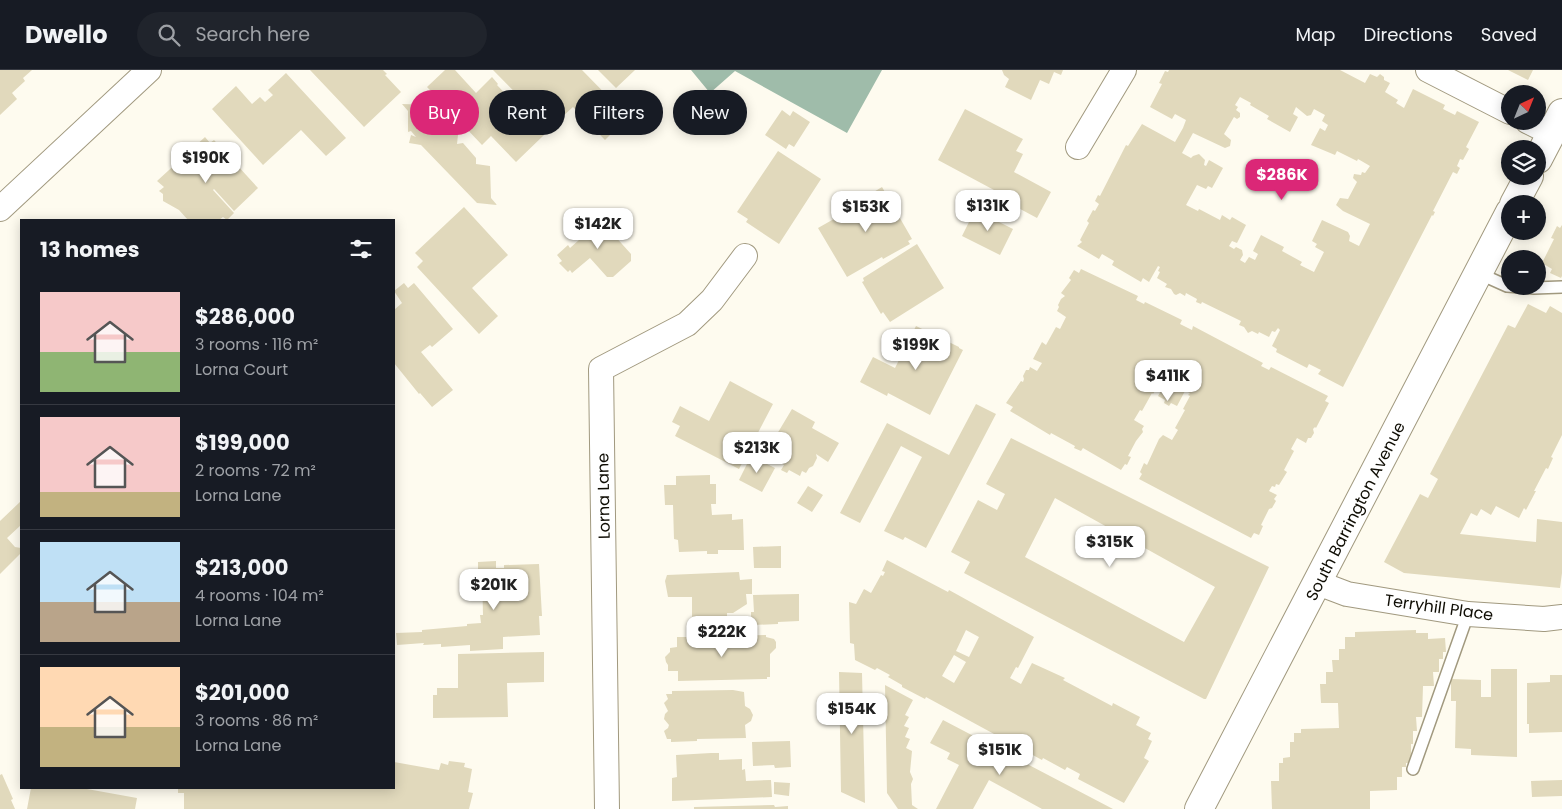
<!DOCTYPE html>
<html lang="en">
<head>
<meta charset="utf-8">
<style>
  body { margin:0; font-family:Poppins,sans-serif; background:#20242c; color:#f1f3f6; height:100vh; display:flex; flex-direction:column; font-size:19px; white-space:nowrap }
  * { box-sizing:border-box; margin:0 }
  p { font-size:16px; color:#9ea1a6 }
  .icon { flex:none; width:28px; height:28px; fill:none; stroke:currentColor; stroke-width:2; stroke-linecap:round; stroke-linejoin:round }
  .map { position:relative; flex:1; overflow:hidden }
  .side { position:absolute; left:20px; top:149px; width:375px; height:570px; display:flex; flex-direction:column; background:#171b24; border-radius:0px; box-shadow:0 2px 12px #0003 }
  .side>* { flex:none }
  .guide { position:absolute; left:410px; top:20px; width:475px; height:45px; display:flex; gap:10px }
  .needle { width:32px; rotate:43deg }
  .fabs { position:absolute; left:1501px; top:15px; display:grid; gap:10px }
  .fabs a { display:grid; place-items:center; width:45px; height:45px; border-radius:50%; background:#171b24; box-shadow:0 2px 12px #0003; font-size:25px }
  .price { position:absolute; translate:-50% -42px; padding:0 11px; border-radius:10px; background:#fff; color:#222; font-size:16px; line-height:32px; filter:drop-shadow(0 1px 2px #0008) }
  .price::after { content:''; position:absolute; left:50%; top:30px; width:15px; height:11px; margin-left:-8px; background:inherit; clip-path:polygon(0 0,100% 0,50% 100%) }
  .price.on { background:#db2777; color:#fff }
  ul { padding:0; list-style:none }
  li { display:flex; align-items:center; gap:15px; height:125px; padding:0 20px }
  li+li { border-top:1px solid #363941 }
  li span { display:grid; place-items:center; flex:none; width:140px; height:100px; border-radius:0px; color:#555 }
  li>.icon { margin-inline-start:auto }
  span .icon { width:60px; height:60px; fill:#fffc; stroke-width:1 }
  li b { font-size:21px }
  h2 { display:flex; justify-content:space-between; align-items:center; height:60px; padding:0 20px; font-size:21px }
  .tag { padding:0 18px; border-radius:22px; background:#171b24; box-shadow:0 2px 12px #0003; font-size:18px; line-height:45px }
  .tag.on { background:#db2777; color:#fff }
  header { display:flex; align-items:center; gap:30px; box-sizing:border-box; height:70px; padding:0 25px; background:#171b24; border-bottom:1px solid #363941 }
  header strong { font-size:24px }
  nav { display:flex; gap:28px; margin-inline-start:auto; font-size:18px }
  .search { width:350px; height:45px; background:#20242c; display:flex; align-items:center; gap:12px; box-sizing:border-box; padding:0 18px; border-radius:28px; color:#9ea1a6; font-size:19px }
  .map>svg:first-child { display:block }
  .forest { fill:#9fbcaa }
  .building { fill:#e1d9bc; fill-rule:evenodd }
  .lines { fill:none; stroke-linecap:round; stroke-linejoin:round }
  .service-casing { stroke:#a1997f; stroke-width:14 }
  .minor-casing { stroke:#a1997f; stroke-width:26 }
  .tertiary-casing { stroke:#a1997f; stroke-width:30 }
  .service { stroke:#fff; stroke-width:11 }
  .minor { stroke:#fff; stroke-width:24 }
  .tertiary { stroke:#fff; stroke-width:28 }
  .labels { text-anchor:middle; stroke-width:4; stroke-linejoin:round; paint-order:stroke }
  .street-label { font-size:16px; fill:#0f0d04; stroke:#fff }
</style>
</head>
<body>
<header>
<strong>Dwello</strong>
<div class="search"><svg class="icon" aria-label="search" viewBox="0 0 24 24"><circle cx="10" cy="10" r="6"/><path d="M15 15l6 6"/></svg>Search here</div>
<nav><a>Map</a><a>Directions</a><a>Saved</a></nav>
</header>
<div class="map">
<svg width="1562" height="739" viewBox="0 0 1562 739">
  <rect width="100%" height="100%" fill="#fefbef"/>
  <!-- forest -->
  <path class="forest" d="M691,0H882L847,63L735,1L710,23Z"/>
  <!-- building -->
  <path class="building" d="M0,0H32L23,8L25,11L12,23L17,29L0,45Z
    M310,0H383L387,4L385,5L401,22L364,57Z
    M445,0H455L476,23L492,7L498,14L497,15L544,65L516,92L491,66L482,75L427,17Z
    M493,0H582L628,47L605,70L573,37L550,58Z
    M598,0H635L616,18Z
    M1002,0H1063L1061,5L1054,2L1049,14L1040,10L1031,30L1005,17L1009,9L1004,5Z
    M1169,0H1340L1365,13L1370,4L1377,7L1380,4L1384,7V10L1390,13L1385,22L1398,30L1396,33L1404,38L1413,19L1445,35L1443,39L1455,45L1457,41L1479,52L1466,77L1469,79L1463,90L1460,89L1457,96L1460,98L1457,104L1453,102L1433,141L1435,142L1433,146L1432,145L1343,317L1318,304L1321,300L1309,294L1307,298L1276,282L1277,279L1272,276L1280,260L1278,258L1275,262L1272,261L1269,267L1259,262L1258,264L1252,261L1248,263L1244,257L1239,255L1241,251L1202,232L1201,234L1196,232L1197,229L1186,223L1185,226L1180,223L1176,225L1174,224L1171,219L1165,217L1167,214L1157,208L1160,202L1158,201L1160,197L1158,196L1149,212L1143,208L1141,212L1112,195L1114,191L1102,184L1099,189L1077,176L1082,172L1080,170L1089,153L1087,151L1093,140L1095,141L1099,134L1095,131L1098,125L1100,126L1126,75L1128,76L1142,54L1175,72L1183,58L1186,50L1175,44L1172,49L1150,37L1162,14L1159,13L1165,1L1168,2ZM1240,27L1251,33L1250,35L1269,46L1267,49L1290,62L1298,47L1293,44L1296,37L1307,46L1311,45L1314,39L1325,45L1322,51L1328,55L1325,61L1320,58L1311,75L1335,85L1337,81L1357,91L1358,89L1370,96L1365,103L1362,102L1361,105L1354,104L1353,108L1357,112L1348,129L1340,128L1336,135L1343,141L1370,154L1359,176L1349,171L1350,166L1348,162L1322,150L1312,171L1317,174L1315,177L1324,182L1314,202L1300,195L1302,192L1282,181L1284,177L1261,165L1253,181L1258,184L1255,190L1249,187L1245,193L1240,190L1243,185L1242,180L1236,177L1234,179L1229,176L1232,171L1237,173L1246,155L1232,147L1230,150L1222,145L1220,150L1199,139L1198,141L1186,135L1197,115L1206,119L1208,116L1212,118L1223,98L1209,90L1206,96L1204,95L1205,90L1199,84L1193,86L1191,88L1182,83L1193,63L1225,78L1230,76L1231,70L1224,64L1234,47L1237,49L1240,47V43L1236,40L1238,37L1235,35Z
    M1508,0H1533L1528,10Z
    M286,3L346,68L326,86L301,60L263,95L212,39L236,16L252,34L260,27L265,32L273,25L268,20Z
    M402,34L433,35V43L445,55L444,61H455L458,65L457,74L463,73L476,88V94L490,96L491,128L497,135L477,133L421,75L409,73L411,65L416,67L411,61L408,62V41Z
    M965,39L1023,69L1016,81L1023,84L1014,102L1051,122L1037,148L992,124L994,120L938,90Z
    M782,40L790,46L793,41L810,52L794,77L789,74L786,79L765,65Z
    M205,67L210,73L214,70L258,118L234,141L214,119L213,120L234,143L227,150L223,147L219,150H188L179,140L163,131V124L159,121L164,117L157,111Z
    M778,81L821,109L779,174L746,152L748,149L737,142Z
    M882,117L912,169L908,171L910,174L883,189L882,187L847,207L818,158L855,137L859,145L863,142L857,132Z
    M464,137L508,185L472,218L498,246L479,264L417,197L423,191L415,183Z
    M975,140L1013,159L1000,185L962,166Z
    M607,145L619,159L613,164L631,184V191L613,207H607L590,188L572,203L570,200L568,202L559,193L562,191L557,185L568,175L570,178Z
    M1562,155V206L1561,208L1550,203L1552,199L1542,193L1554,169L1551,168L1557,156L1560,158Z
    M917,174L944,218L890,252L883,242L881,244L862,212L864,211L863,208Z
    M1081,199L1138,226L1136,230L1144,234L1145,232L1182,250L1180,254L1192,260L1193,256L1263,293L1261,296L1269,300L1271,297L1328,326L1325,331L1329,333L1316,358L1315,357L1313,359L1314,363L1311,368H1308L1306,373L1297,368L1291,379L1294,381L1284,400L1287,402L1279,415L1276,414L1275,417L1272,416L1269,421L1277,425L1274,429L1276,431L1272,438L1269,439L1261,455L1263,456L1259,465L1254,463L1251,468L1139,409L1142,404L1140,402L1144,393L1147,395L1159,369L1163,365L1172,370L1178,360L1175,358L1185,340L1183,339L1190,326L1188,325L1190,323L1185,321L1177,336L1171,333L1169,336L1164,333L1165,330L1158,326L1167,311L1163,309L1153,324L1152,323L1142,341L1140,340L1134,350L1144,356L1142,359L1143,362L1136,371L1128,386L1131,387L1127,395L1125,394L1121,400L1083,378L1081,381L1074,378L1075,376L1051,363L1050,365L1010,341L1013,337L1006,333L1021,311L1023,312L1024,309L1023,306L1026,300H1029L1030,297L1037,301L1042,293L1033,289L1042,272L1046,275L1056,257L1060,259L1066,247L1057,241L1059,237L1058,235L1061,229L1065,226L1061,223L1071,210L1069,208L1074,200L1079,203Z
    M404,213L408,218L414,213L453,259L432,277L430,275L421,282L453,320L432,337L420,323L419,324L394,293V240L402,233L394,221Z
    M1528,234L1546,243L1550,236L1562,243V365L1551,387L1553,388L1548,399L1546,398L1534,421H1536L1526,440L1524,438L1519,448L1496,436L1491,445L1481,439L1477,446L1471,443L1460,464L1536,472L1537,449L1562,452V503L1560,518L1404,503L1384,492L1420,424L1428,428L1438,409L1430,404L1508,255L1515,258Z
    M916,256L959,277V278L963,280L930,345L888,323L887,326L860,312L873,287L895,298Z
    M730,311L773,334L739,399L675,366L680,356L672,352L680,336L709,351Z
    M976,334L996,344L926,478L905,467L903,470L884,461L922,387L901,376L860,453L840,443L887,353L949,385Z
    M792,339L815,352L812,358L839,373L828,392L816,384L817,388L813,396L809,398L806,403L802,401L800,406L789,400L787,403L781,400L784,395L769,387L779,370L776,368L778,365L777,364Z
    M1011,368L1269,497L1206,629H1204L964,503L970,492L951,482L978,430L997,440L1005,424L986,414ZM1055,428L1215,517L1184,572L1025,487Z
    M751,386L775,398L762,422L739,410Z
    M710,405V414H716V434H711L712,445L732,444V450L743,449L744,480H718V484H707V481L679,482L678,470L674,469L673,435H665L664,415H676V406Z
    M808,416L823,425L812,442L797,433Z
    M21,431V455L7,468L15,477L21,478V483L0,504V451Z
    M781,476V498H754L753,477Z
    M887,490L948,522L949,520L1034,567L1018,598L1016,597L1010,608L1021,614L1032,593L1065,608L1063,610L1112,636L1113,633L1140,647L1136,655L1151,663L1148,669L1152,671L1144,688L1149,691L1124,733L1078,709L1080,704L1067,697L1065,700L1043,688L1042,690L926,627L925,629L902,617V615L888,607L890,605L877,598L875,600L855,590L854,574L850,573L849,532L856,534L864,519L871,523L881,505L883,506L885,502L882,501ZM966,560L979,567L969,587L956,581ZM954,585L966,592L954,613L942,606Z
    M496,491V498H504V495L539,494L542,546H539L540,565L503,567V579L470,581V575L441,577V574L423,575L424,573L397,575L396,563L422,562V560L467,556V554L481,553L480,545H483L482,504L478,505V492Z
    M739,502L740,510L752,509V524H746L747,534L733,543H727V549L692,548V527H668L665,511L667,505Z
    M799,524V551L778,552V554L753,555V550H751V542H754L753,525Z
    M1416,560V563H1428V569L1445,568L1446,582H1443V589H1439V602H1433L1434,616H1423L1422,647H1416L1417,661H1413V674H1411V693H1406V697H1402V707H1397V720L1370,721V739H1272L1271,711H1279V693H1283V688L1290,687V672H1294V663H1301V659L1339,658L1338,633H1321L1320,614H1326V602H1333L1332,590H1339V579H1345V567H1355V562Z
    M733,564V566L766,565V567L774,569L776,572V578L770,584V607H767V609L678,611V601H668V595L666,592L665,587L670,582V578L677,577V567H695V565Z
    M544,582V612L507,613L508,647L433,648V625H437V618H458V584Z
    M1491,599H1517V687L1471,685V679L1455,678L1456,631H1451V609L1481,610V627H1491Z
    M839,602L862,603L865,733L841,722Z
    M1550,605H1562V662L1529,663V654H1527V613L1550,612Z
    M885,615L913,630L905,645L909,647L904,656L909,658L905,667L910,669L906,678L912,681L910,702L913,709L911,714L912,735L918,739H898L887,723Z
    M733,620L744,622L745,636L750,639L753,645L751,651L745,655L746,668L697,669V671L671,672V669H667L664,661L668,658L669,655L664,649L665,644L668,641L664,633L668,629L666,624H672V621Z
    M943,650L1113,739H1042L989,710L973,739H936L959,695L947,689L950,683L930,673Z
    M790,671L791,697L775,698L774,695L753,696L752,672Z
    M711,683H719V690L742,689V700L745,699L746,711L771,710L772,727L672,731V708L677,707L676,685Z
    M449,691L465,693L464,697L472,699L468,722L473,723L469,739H184V723H178V718H394V692L439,700L441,693L448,695Z
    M2,704L13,729L11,730L15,739H0V705Z
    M1562,710V726L1532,727L1531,711Z
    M774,712L790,713L789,726L774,724Z
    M31,718H88L87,719L137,728L135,739H27Z
    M774,735L775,737L788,736V739H694V737Z"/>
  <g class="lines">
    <!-- service casing -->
    <g class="service-casing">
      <path id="service" d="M1478,203L1507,216L1534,218L1562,217
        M1413,699L1468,544"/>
    </g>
    <!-- minor casing -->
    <g class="minor-casing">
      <path id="minor" d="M1428,0L1510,42
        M1527,51L1551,63
        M1078,77L1124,0
        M0,139L149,0
        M1318,513L1347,524L1468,544L1544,549L1562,547
        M607,739L601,299L687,254L712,230L745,186"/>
    </g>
    <!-- tertiary casing -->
    <g class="tertiary-casing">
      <path id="tertiary" d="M1538,89L1562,43
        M1514,134L1529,106
        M1199,739L1510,142"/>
    </g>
    <!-- service -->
    <use href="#service" class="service"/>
    <!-- minor -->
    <use href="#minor" class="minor"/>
    <!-- tertiary -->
    <use href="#tertiary" class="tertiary"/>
  </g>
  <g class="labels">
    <!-- street labels -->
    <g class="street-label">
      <text transform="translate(603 426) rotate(-91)" y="6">Lorna Lane</text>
      <text transform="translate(1355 441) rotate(-63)" y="6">South Barrington Avenue</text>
      <text transform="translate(1439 537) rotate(8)" y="6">Terryhill Place</text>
    </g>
  </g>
</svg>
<div class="fabs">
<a><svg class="needle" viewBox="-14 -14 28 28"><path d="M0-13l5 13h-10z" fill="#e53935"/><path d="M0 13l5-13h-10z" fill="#9ea1a6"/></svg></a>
<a><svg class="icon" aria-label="layers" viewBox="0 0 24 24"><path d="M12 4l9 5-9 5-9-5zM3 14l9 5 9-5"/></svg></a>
<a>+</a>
<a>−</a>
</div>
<b class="price" style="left:206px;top:114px">$190K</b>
<b class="price on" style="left:1282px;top:131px">$286K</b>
<b class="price" style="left:988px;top:162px">$131K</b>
<b class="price" style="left:866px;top:163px">$153K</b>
<b class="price" style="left:598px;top:180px">$142K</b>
<b class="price" style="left:916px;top:301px">$199K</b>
<b class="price" style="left:1168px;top:332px">$411K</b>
<b class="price" style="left:757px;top:404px">$213K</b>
<b class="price" style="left:1110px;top:498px">$315K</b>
<b class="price" style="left:494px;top:541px">$201K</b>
<b class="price" style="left:722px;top:588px">$222K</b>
<b class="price" style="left:852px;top:665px">$154K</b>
<b class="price" style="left:1000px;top:706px">$151K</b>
<div class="guide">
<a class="tag on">Buy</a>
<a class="tag">Rent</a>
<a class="tag">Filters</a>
<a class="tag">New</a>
</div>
<section class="side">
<h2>13 homes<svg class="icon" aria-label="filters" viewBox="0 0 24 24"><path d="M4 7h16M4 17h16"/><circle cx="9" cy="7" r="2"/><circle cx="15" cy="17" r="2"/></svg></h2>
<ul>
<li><span style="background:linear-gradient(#f6c9c9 60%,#8fb573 0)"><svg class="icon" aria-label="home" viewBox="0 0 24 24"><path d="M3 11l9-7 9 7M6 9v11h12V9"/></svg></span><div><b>$286,000</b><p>3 rooms · 116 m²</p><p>Lorna Court</p></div></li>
<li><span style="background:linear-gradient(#f6c9c9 75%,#c2b280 0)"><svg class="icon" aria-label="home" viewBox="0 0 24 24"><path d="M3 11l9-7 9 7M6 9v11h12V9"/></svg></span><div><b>$199,000</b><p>2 rooms · 72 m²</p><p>Lorna Lane</p></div></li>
<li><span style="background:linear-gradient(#bfe0f5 60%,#b9a48a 0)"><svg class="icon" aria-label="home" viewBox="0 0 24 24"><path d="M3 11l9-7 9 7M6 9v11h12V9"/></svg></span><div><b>$213,000</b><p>4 rooms · 104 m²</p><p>Lorna Lane</p></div></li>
<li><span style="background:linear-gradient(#ffd9b3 60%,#c2b280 0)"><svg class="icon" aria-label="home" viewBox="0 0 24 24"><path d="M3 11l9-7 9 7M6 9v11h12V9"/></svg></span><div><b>$201,000</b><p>3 rooms · 86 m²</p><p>Lorna Lane</p></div></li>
</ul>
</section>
</div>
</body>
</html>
